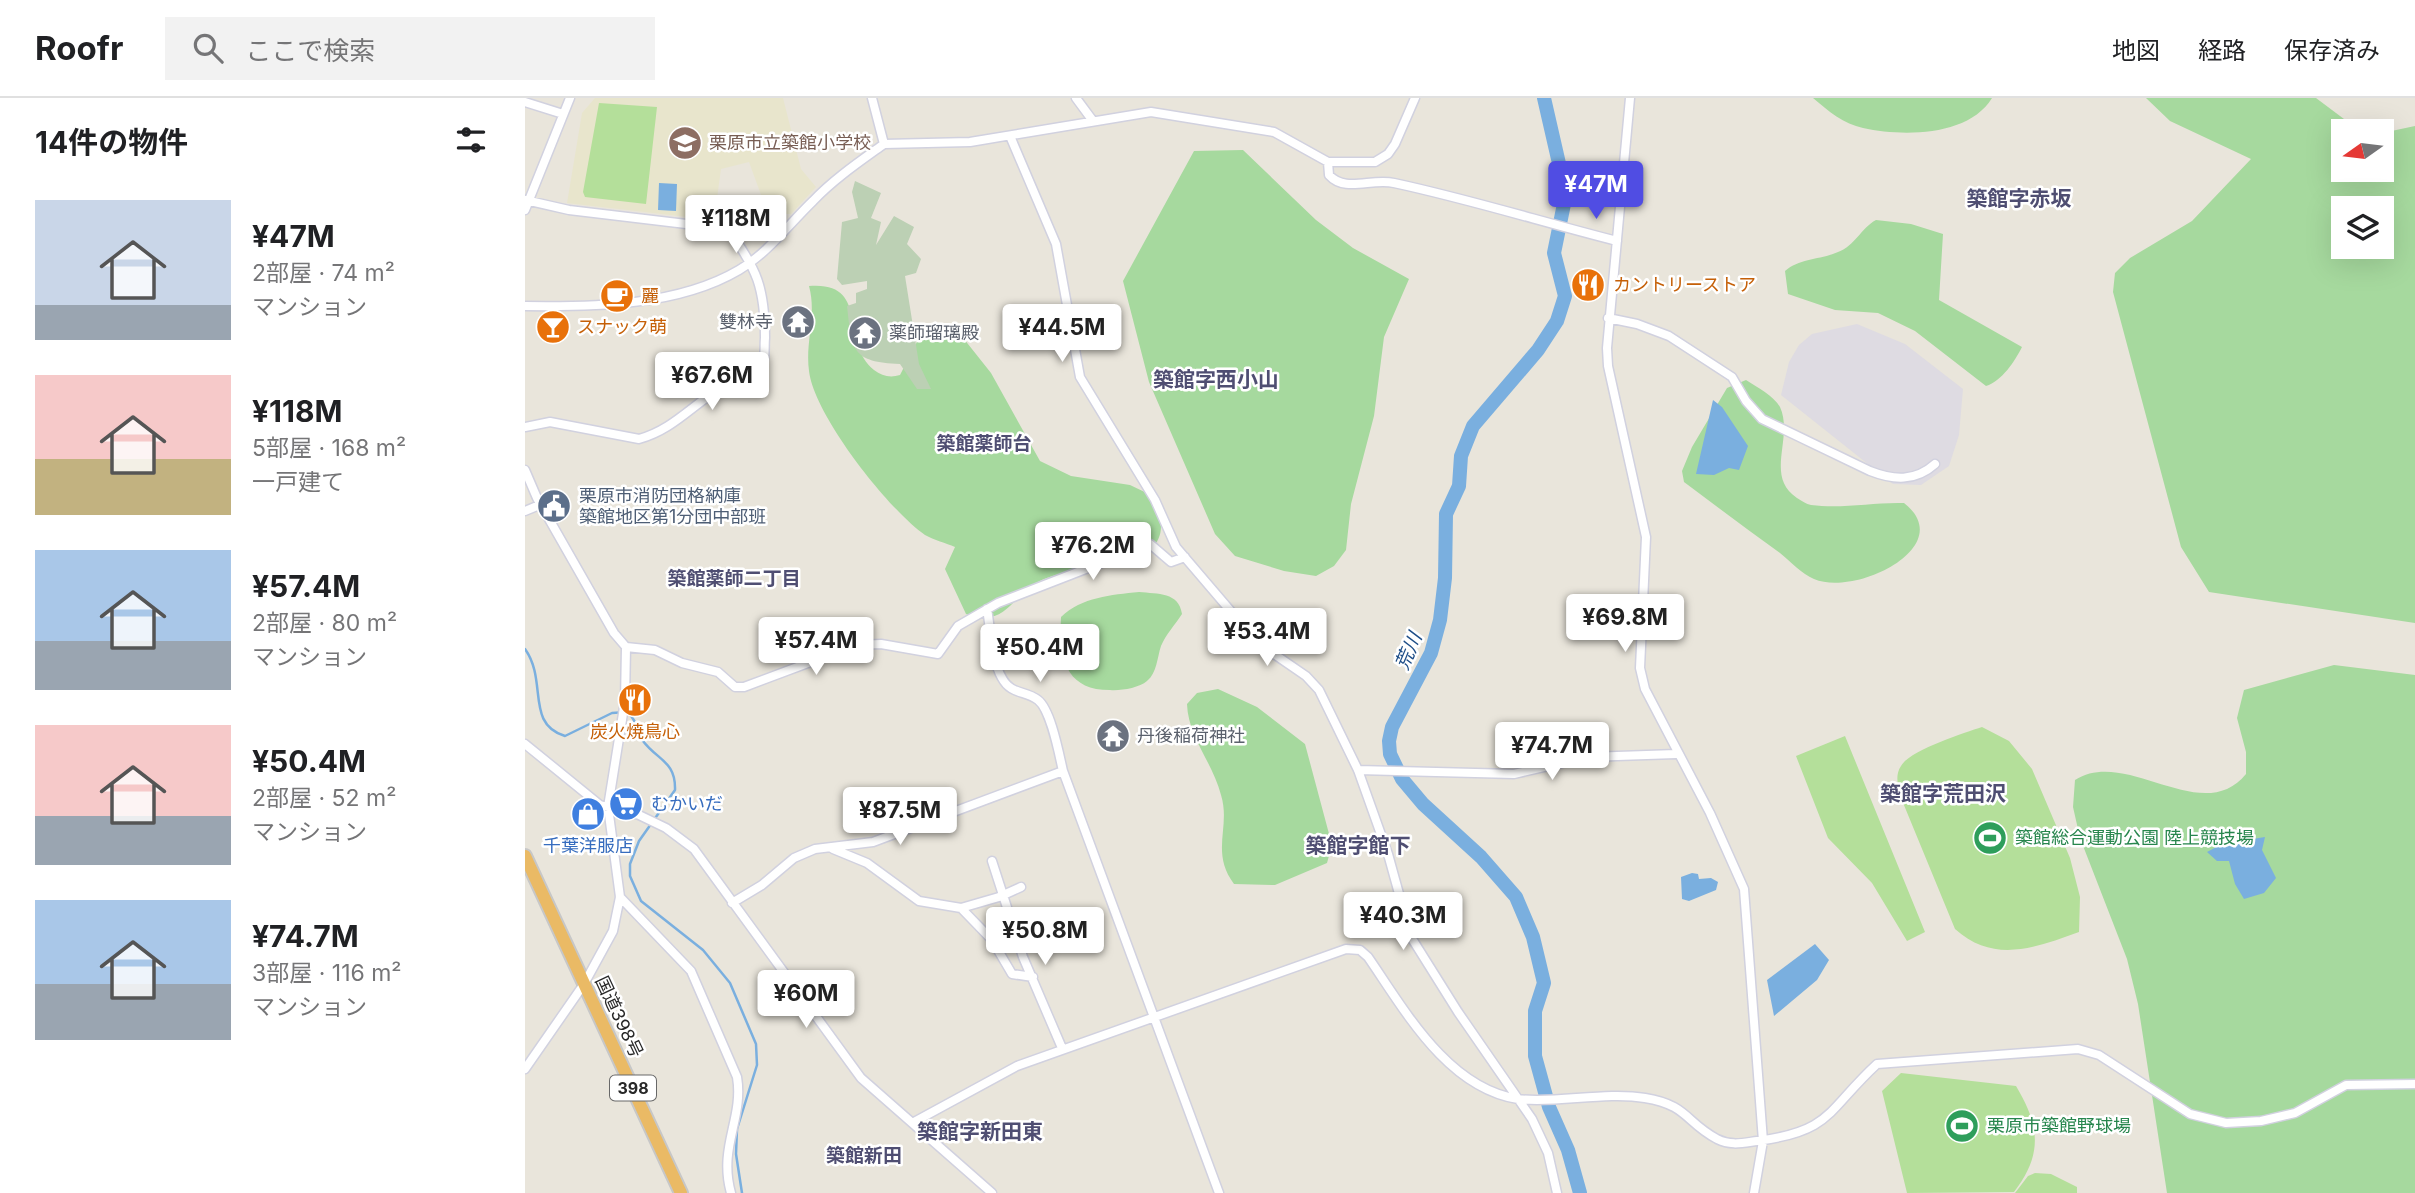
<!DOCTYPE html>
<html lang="ja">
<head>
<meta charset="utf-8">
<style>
  body { margin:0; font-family:Inter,"Noto Sans JP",sans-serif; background:#f2f2f2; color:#202124; height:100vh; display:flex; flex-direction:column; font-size:26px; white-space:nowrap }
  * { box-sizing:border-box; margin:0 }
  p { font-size:23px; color:#757577 }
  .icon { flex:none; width:38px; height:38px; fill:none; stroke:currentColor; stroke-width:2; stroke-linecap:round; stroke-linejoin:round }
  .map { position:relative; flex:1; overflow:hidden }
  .panel { display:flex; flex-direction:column; background:#fff; width:525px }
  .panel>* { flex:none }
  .needle { width:46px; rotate:256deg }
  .tools { position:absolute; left:1806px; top:21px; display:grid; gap:14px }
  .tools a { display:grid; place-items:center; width:63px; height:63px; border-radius:0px; background:#fff; box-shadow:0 7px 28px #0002; font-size:35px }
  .price { position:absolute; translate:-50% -60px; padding:0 16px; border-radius:7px; background:#fff; color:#222; font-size:23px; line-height:46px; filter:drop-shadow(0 2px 4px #0008) }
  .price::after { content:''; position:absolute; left:50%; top:42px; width:21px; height:16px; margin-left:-10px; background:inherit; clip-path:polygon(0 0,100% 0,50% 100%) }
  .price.selected { background:#504de3; color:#fff }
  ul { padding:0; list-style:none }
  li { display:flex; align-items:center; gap:21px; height:175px; padding:0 35px }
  li span { display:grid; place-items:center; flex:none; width:196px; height:140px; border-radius:0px; color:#555 }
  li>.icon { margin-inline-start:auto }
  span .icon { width:84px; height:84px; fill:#fffc; stroke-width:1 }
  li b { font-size:30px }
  h2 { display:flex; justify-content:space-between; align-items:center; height:84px; padding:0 35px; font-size:30px }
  header { display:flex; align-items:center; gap:42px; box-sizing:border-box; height:98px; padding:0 35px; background:#fff; border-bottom:2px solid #e0e0e0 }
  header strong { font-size:33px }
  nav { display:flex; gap:38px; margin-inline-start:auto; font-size:24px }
  .search { width:490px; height:63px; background:#f2f2f2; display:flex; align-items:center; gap:18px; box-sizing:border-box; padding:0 24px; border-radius:0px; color:#757577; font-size:26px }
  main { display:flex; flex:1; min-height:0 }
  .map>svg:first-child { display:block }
  .industrial { fill:#dedbe2 }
  .education { fill:#e8e5cc }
  .green { fill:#a6d99e; fill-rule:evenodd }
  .cemetery { fill:#bcd0b4 }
  .pitch { fill:#b4df9a }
  .water { fill:#7aafdf }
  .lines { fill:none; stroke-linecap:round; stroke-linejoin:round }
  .stream { stroke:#7aafdf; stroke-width:2.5 }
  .river { stroke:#7aafdf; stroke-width:14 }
  .minor-casing { stroke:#d1d1df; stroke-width:11 }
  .highway-casing { stroke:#c7c7c7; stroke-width:16 }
  .minor { stroke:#fff; stroke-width:8 }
  .highway { stroke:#eaba65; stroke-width:12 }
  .labels { text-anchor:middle; stroke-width:5; stroke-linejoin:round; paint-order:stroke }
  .shield { fill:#fff; stroke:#686868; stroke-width:2 }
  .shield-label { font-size:16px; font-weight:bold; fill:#282828 }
  .education-label { font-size:18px; fill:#785e54; stroke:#fff; text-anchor:start }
  .food-label { font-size:18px; fill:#c56008; stroke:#fff; text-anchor:start }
  .worship-label { font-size:18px; fill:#5b616d; stroke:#fff; text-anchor:start }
  .service-label { font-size:18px; fill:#4e5e75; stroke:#fff; text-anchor:start }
  .shop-label { font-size:18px; fill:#366cbe; stroke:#fff; text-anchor:start }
  .leisure-label { font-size:18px; fill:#27864d; stroke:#fff; text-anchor:start }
  .street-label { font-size:18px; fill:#282828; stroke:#fff }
  .neighbourhood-label { font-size:19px; font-weight:bold; fill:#4f4e72; stroke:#fff }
  .water-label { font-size:19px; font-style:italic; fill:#1d4d87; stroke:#fff }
  .quarter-label { font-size:21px; font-weight:bold; fill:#4f4e72; stroke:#fff }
</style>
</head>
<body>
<header>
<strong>Roofr</strong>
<div class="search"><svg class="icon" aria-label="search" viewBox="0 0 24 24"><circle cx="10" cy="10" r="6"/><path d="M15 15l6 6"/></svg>ここで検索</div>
<nav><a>地図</a><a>経路</a><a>保存済み</a></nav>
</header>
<main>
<section class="panel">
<h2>14件の物件<svg class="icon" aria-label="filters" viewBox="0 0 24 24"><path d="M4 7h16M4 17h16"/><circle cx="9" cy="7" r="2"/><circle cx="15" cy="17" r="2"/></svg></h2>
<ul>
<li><span style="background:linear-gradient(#c9d6e8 75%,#9aa5b1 0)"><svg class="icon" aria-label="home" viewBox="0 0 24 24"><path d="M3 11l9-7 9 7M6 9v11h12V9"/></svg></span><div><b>¥47M</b><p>2部屋 · 74 m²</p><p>マンション</p></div></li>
<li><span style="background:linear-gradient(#f6c9c9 60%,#c2b280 0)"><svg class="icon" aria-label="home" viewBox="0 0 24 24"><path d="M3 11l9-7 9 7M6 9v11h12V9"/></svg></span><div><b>¥118M</b><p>5部屋 · 168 m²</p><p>一戸建て</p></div></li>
<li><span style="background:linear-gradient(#a9c7e8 65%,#9aa5b1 0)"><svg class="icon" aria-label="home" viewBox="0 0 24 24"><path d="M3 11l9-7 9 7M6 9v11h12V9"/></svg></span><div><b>¥57.4M</b><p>2部屋 · 80 m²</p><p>マンション</p></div></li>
<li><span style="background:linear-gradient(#f6c9c9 65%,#9aa5b1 0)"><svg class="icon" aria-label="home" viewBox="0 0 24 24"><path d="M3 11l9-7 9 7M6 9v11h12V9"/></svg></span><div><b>¥50.4M</b><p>2部屋 · 52 m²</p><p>マンション</p></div></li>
<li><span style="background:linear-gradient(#a9c7e8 60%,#9aa5b1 0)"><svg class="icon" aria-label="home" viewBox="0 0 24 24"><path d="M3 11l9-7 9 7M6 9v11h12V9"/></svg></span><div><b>¥74.7M</b><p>3部屋 · 116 m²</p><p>マンション</p></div></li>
</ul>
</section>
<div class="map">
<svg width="1890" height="1095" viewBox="0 0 1890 1095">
  <rect width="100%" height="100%" fill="#e9e5db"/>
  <!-- industrial -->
  <path class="industrial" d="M1332,226L1380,246L1438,291L1434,337L1424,368L1396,387L1368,386L1256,297L1264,264L1274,247L1287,236Z"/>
  <!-- education -->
  <path class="education" d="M70,0H258L276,71L291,89L266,116H243L224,64L196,71L189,122L42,105L57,15Z"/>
  <!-- green -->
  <path class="green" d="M1288,0H1467C1444,38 1379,39 1338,30C1319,26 1303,13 1288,0Z
    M1621,0H1791L1835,33H1818V72H1857V35L1890,28V525L1684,494L1656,449L1588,194L1590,175L1605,160L1667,123L1726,61L1645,23ZM1818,110H1857V149H1818Z
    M718,52L791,122L828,150L884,181L859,239L849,318L826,406L821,452L809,468L791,478L759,473L710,458L690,436L624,284L598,183L669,53Z
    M1351,122L1386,126L1418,136L1414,202L1497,249C1490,263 1477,283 1461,288L1390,233L1353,215L1310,212L1263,196L1260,173C1275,160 1295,162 1313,154C1330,148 1336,130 1351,122Z
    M284,188C346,183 314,243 349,272C357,278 365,280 375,277L396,236L405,229L426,233L439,241L466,275L515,363L546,378L605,387L628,398C635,418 643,435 625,452C613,463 541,471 517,482C485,497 482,531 441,516L420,471L430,449C421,445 409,442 400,437C363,411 289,317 284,273C280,244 292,217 284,188Z
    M1221,282C1232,289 1249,298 1255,309C1269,340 1239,378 1272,400C1277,403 1281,406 1286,407C1318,411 1348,404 1379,405C1434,448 1331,499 1289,481C1277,476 1265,463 1255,455C1223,432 1191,408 1159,384L1157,373L1167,349L1202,290Z
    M614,494C633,496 654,494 657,516C650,527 641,536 636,548C632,560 632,575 622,583C614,590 595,593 585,592C539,592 534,558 536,519C557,499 586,497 614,494Z
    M1809,567L1890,577V1095H1642L1613,906L1602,861L1555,740L1548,709L1550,682C1602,649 1677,730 1721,676V654L1712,620L1719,592Z
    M693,591L732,609L780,646L807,747L802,765L750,787L709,786C685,754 706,729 696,697C688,665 663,639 662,606L672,595Z"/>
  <!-- cemetery -->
  <path class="cemetery" d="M330,83L356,95L346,120L356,124L351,147L369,118L389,129L382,146L396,161L391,175L380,178L394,266L406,291H392L375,266C327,264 327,253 322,208L331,205V195L342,191V183L317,187L312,181L317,124L333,120L327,94Z"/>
  <!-- pitch -->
  <path class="pitch" d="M74,5L132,9L121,106L60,99L58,94Z
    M1457,629L1484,643L1507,671L1545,760L1555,799L1554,834C1510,850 1469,866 1430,831L1374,695C1373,685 1370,677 1376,668C1385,652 1439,635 1457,629Z
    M1320,638L1400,834L1382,843L1347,785L1303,740L1271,658Z
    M1376,975L1491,988C1515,1028 1518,1056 1489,1094L1382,1095L1357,993Z
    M1510,1075L1526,1076L1552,1089V1095H1490L1503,1078Z"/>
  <!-- water -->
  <path class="water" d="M134,85L152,86L151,113L133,112Z
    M1188,302L1197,309L1223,348L1214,372L1204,370L1189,377L1171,376Z
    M1740,739L1737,752L1751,780L1739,795L1719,801L1710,786L1704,763H1692L1682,754L1697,746Z
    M1167,775L1173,776L1174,781L1186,780L1193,784L1191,792L1164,803L1157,801L1156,779Z
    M1290,846L1304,862L1292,882L1249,918L1242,882Z"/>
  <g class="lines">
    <!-- stream -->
    <path class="stream" d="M0,551C23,583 0,626 40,638L87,615L102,614C112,622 112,633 118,643C132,662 151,663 150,692L114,743L105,766V778L116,803L178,852L205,885L231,946L232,967L212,1031L211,1056L217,1095"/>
    <!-- river -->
    <path class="river" d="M1019,0L1041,96L1029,155L1040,198L1032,223L1013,252L948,328L936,358L934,388L921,416L920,480L915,522L906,555L867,629L864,643L865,656L877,681L898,706L956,759L991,799L1008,839L1019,885L1010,913V958L1024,1009L1043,1052L1055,1095"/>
    <!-- minor casing -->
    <g class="minor-casing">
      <path id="minor" d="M551,0L568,23
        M1105,0L1082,250L1083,268L1121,439L1115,570L1120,591L1185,715L1219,791L1238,1043L1229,1095
        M0,4L38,16
        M485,38L531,146L555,279L630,402L651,449L733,545L781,578L794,592L833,672L863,756L886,839L933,914L1007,1021L1023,1055L1032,1095
        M359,46L445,44L626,14L749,34L803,64H850L863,56L870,46L890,0
        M803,64L804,77C820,95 846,80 869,85C944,101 1017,124 1092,143
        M0,102L44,112L203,131C232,171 240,190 240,240C239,250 241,263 236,273C220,281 200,287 185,297C161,314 143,333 114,341L25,324L0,329
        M0,112L45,0
        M0,208C69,209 153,208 214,172C243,155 264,126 288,103C309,81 334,64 359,46L347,0
        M1083,220L1112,226L1144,238L1207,279L1221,303L1237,321L1345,373C1368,382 1390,384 1410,366
        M0,372L12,400L89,535L101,549L100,603L83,709L95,799L88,833L59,886L0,971
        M0,413L17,406
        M462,511C466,533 466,561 477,580C486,597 500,592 513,602C526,612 534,656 538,673L694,1095
        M101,549L130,552L157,565L193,574L210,589H219L331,547L356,546L413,556L433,528L473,505L625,446L646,464L660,459
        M0,646L75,707L114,717L141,730L169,751L336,980L467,1095
        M833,672L989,676L1063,659L1151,656
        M308,751L342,765L394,803L436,810L467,842L487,876L508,879
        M467,763L498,859L537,950
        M95,799L166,873L212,979C219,1020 193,1049 206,1095
        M207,805L237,787L269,760L290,751L348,744L538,673
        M436,810L474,799L496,789
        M389,1024L492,968L821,851L835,852L843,859C879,911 922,990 993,1001C1030,1006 1081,993 1120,1000C1163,1007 1160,1024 1192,1041C1206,1048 1217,1045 1232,1043C1308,1033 1302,1012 1352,966L1553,951L1574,957L1665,1016L1701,1025L1736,1023L1770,1015L1821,987L1890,986"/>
    </g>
    <!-- highway casing -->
    <g class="highway-casing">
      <path id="highway" d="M0,758L156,1095"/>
    </g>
    <!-- minor -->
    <use href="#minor" class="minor"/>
    <!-- highway -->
    <use href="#highway" class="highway"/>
  </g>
  <!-- icons -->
  <defs>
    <g id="school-disc" transform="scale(1.75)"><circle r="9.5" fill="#8d6e63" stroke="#fff"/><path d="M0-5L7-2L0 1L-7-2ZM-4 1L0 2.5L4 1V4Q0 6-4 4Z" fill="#fff"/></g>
    <g id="restaurant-disc" transform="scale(1.75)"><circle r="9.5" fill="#e8710a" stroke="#fff"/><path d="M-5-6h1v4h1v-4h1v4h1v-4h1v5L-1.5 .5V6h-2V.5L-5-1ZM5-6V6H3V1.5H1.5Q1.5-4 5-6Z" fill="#fff"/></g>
    <g id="cafe-disc" transform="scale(1.75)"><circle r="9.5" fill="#e8710a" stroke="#fff"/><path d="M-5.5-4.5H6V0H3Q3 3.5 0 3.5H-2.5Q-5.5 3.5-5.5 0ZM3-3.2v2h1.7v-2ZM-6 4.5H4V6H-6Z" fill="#fff"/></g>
    <g id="temple-disc" transform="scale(1.75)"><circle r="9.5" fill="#6b7280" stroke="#fff"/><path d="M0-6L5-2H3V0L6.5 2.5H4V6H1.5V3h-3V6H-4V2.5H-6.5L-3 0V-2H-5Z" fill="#fff"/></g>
    <g id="bar-disc" transform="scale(1.75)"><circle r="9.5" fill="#e8710a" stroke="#fff"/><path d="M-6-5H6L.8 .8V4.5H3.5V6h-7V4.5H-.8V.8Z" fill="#fff"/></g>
    <g id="civic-disc" transform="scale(1.75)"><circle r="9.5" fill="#5c6f8a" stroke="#fff"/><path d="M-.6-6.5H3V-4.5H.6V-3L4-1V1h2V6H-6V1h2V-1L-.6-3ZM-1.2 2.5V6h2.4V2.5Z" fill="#fff"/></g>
    <g id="supermarket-disc" transform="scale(1.75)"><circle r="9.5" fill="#3f7fe0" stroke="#fff"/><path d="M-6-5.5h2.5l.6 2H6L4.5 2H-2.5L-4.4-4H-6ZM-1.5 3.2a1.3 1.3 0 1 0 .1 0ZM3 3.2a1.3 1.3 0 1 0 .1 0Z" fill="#fff"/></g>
    <g id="shop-disc" transform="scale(1.75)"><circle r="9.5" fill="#3f7fe0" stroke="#fff"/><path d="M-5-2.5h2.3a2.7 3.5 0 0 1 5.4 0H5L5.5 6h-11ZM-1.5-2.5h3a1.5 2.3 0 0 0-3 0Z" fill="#fff"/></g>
    <g id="stadium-disc" transform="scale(1.75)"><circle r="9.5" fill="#2e9e5b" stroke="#fff"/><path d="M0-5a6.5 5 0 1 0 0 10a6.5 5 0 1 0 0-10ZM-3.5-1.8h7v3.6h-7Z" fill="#fff"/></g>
  </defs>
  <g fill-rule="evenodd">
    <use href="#school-disc" x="160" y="45"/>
    <use href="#restaurant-disc" x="1063" y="187"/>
    <use href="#cafe-disc" x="92" y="198"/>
    <use href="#temple-disc" x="273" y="224"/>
    <use href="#bar-disc" x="28" y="229"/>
    <use href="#temple-disc" x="340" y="235"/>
    <use href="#civic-disc" x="29" y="408"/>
    <use href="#restaurant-disc" x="110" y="602"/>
    <use href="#temple-disc" x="588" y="638"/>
    <use href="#supermarket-disc" x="101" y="706"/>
    <use href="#shop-disc" x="63" y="716"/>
    <use href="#stadium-disc" x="1465" y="740"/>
    <use href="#stadium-disc" x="1437" y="1028"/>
  </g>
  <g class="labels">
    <!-- shield labels -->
    <rect class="shield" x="85" y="977.5" width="46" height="25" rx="5"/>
    <g class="shield-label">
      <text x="108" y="996">398</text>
    </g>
    <!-- education labels -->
    <g class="education-label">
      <text x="184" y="51">栗原市立築館小学校</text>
    </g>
    <!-- food labels -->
    <g class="food-label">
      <text x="1088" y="193">カントリーストア</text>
      <text x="116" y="204">麗</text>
      <text x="52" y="235">スナック萌</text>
      <text x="110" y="640" text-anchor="middle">炭火焼鳥心</text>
    </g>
    <!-- worship labels -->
    <g class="worship-label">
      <text x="248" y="230" text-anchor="end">雙林寺</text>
      <text x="364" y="241">薬師瑠璃殿</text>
      <text x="612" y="644">丹後稲荷神社</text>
    </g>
    <!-- service labels -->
    <g class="service-label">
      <text x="54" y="404">栗原市消防団格納庫<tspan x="54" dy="21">築館地区第1分団中部班</tspan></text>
    </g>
    <!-- shop labels -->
    <g class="shop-label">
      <text x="126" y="712">むかいだ</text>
      <text x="63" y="754" text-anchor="middle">千葉洋服店</text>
    </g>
    <!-- leisure labels -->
    <g class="leisure-label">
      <text x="1490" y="746">築館総合運動公園 陸上競技場</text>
      <text x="1462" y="1034">栗原市築館野球場</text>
    </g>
    <!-- street labels -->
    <g class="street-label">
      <text transform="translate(94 919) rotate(65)" y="6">国道398号</text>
    </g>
    <!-- neighbourhood labels -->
    <g class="neighbourhood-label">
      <text x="459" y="352">築館薬師台</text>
      <text x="209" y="487">築館薬師二丁目</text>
      <text x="339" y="1064">築館新田</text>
    </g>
    <!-- water labels -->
    <g class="water-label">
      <text transform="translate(883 553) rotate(-67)" y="7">荒川</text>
    </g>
    <!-- quarter labels -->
    <g class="quarter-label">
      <text x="1494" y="108">築館字赤坂</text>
      <text x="691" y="289">築館字西小山</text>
      <text x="1418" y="703">築館字荒田沢</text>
      <text x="833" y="755">築館字館下</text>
      <text x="455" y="1041">築館字新田東</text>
    </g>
  </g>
</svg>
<div class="tools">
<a><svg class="needle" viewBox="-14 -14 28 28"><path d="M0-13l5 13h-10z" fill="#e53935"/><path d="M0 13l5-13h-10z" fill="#757577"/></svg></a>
<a><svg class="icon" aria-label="layers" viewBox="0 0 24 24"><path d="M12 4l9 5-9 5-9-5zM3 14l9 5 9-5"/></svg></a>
</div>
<b class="price selected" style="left:1071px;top:123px">¥47M</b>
<b class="price" style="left:211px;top:157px">¥118M</b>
<b class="price" style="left:537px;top:266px">¥44.5M</b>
<b class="price" style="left:187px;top:314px">¥67.6M</b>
<b class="price" style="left:568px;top:484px">¥76.2M</b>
<b class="price" style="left:1100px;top:556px">¥69.8M</b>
<b class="price" style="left:742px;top:570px">¥53.4M</b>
<b class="price" style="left:291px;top:579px">¥57.4M</b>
<b class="price" style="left:515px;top:586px">¥50.4M</b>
<b class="price" style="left:1027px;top:684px">¥74.7M</b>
<b class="price" style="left:375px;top:749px">¥87.5M</b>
<b class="price" style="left:878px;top:854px">¥40.3M</b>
<b class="price" style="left:520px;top:869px">¥50.8M</b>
<b class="price" style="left:281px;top:932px">¥60M</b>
</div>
</main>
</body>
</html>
